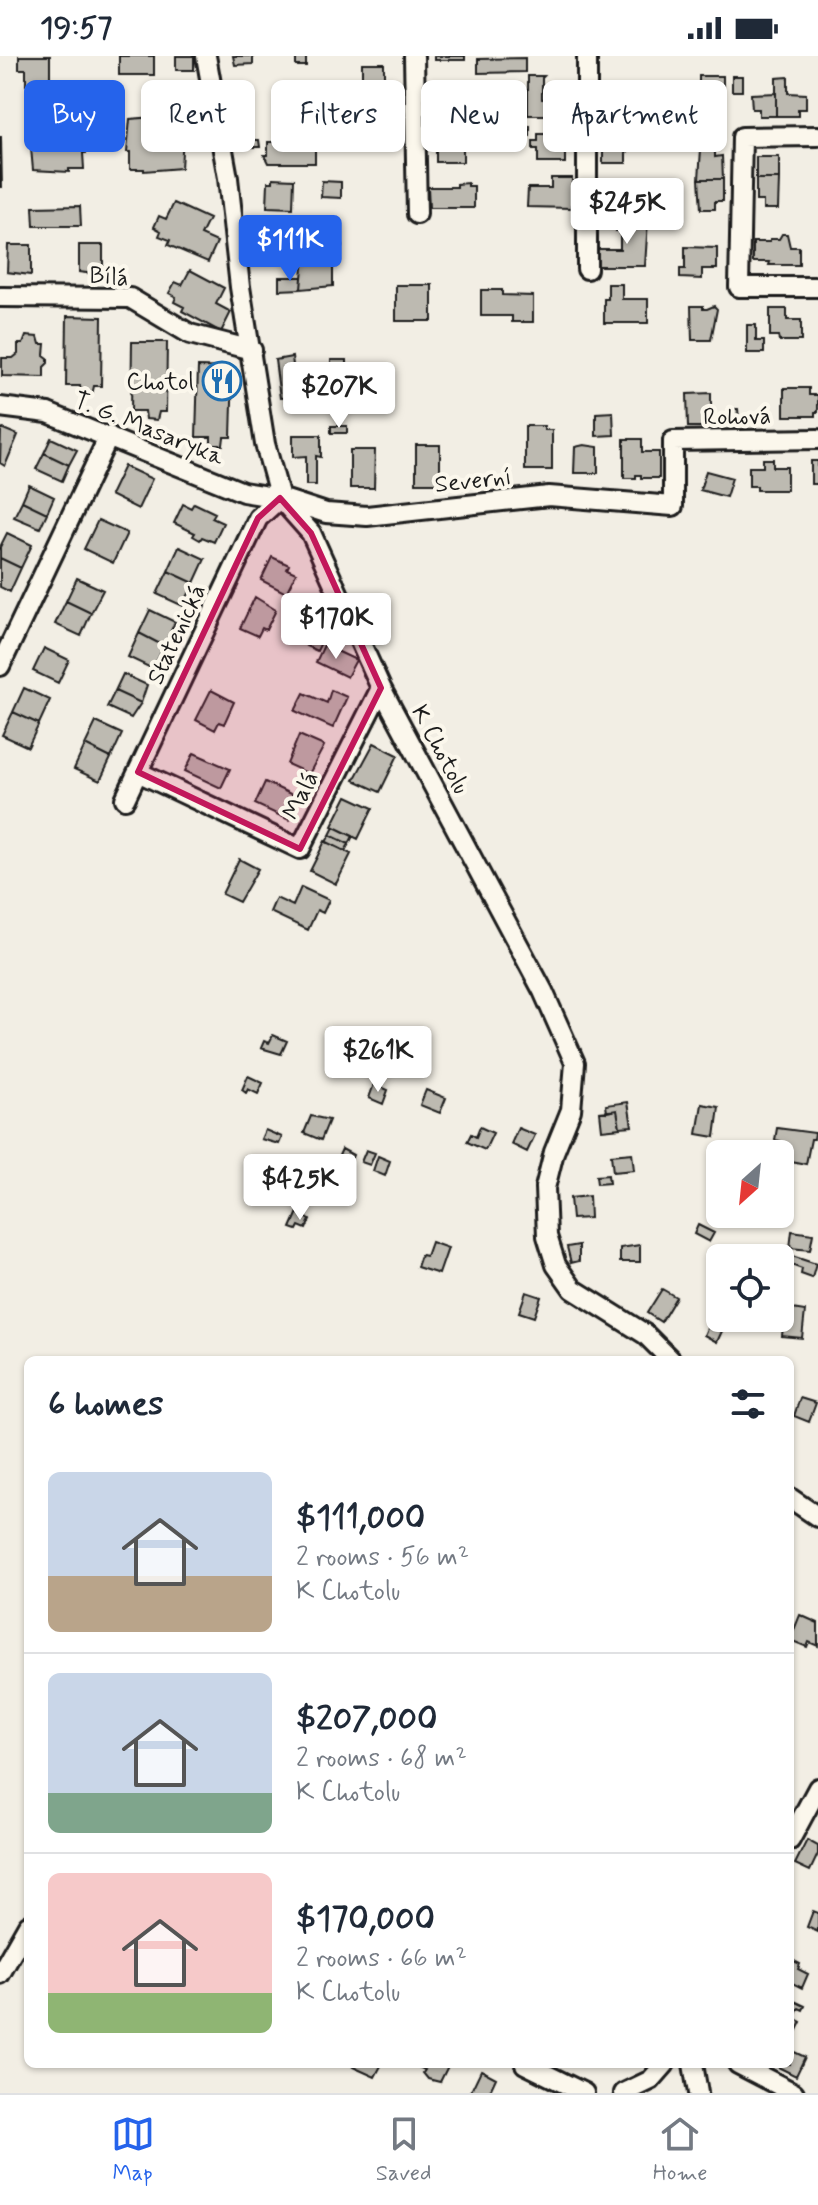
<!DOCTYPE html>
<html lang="en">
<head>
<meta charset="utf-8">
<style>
  body { margin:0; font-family:Mynerve,sans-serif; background:#f2f2f3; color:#1f2937; height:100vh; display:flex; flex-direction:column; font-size:30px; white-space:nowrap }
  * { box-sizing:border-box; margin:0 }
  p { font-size:26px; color:#747a83 }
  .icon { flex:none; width:44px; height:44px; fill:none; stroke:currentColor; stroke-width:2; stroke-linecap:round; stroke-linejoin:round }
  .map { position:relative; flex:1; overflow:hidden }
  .details { position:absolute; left:24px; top:1300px; width:770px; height:712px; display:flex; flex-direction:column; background:#fff; border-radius:12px; box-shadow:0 2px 6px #0004 }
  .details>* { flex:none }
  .top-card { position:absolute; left:24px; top:24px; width:770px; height:72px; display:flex; gap:16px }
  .needle { width:52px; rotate:207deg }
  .controls { position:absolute; left:706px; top:1084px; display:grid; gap:16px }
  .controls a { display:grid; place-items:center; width:88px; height:88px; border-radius:12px; background:#fff; box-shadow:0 2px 6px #0004; font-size:40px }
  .price { position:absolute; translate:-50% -68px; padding:0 18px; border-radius:8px; background:#fff; color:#222; font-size:26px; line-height:52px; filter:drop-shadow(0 2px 4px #0008) }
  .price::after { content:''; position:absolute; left:50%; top:48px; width:24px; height:18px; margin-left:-12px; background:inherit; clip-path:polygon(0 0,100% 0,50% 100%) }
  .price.current { background:#2563eb; color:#fff }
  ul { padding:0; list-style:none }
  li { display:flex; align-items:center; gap:24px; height:200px; padding:0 24px }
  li+li { border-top:2px solid #e0e1e3 }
  li span { display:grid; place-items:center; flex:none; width:224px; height:160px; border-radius:12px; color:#555 }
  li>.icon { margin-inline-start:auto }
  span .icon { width:96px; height:96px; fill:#fffc; stroke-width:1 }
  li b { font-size:34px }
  h2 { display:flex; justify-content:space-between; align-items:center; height:96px; padding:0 24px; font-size:34px }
  .tag { padding:0 28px; border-radius:12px; background:#fff; box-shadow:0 2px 6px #0004; font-size:28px; line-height:72px }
  .tag.current { background:#2563eb; color:#fff }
  .status { display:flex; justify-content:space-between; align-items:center; height:56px; padding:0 40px; background:#fff; direction:ltr }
  .status svg { height:22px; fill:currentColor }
  .tabs { display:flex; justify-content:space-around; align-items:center; height:112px; border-top:2px solid #e0e1e3; background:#fff; font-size:22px; color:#747a83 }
  .tabs a { display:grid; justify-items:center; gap:4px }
  .tabs .current { color:#2563eb }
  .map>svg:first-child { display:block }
  .building { fill:#bdbab1; stroke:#1c1c1c; stroke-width:2 }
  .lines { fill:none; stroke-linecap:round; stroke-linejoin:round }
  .minor-casing { stroke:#1c1c1c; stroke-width:24 }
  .minor { stroke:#fbf7ec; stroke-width:18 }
  .marked { fill:#c2185b; fill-opacity:0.2; stroke:#c2185b; stroke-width:6; stroke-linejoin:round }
  .labels { text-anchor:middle; stroke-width:8; stroke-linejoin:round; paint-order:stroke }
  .street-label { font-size:24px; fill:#1c1c1c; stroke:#fbf7ec }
  .poi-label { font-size:24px; fill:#1c1c1c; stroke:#fbf7ec; text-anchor:end }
</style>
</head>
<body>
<div class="status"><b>19:57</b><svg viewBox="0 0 49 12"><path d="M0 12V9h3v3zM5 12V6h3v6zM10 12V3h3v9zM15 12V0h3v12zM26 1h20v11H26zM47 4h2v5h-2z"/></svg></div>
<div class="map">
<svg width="818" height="2037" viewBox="0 0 818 2037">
  <rect width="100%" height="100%" fill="#f2eee4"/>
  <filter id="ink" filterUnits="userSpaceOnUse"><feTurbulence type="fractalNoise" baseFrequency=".0125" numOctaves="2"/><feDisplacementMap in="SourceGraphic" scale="16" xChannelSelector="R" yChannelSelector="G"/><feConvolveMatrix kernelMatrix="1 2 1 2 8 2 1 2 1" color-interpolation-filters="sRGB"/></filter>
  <g filter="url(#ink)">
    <!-- building -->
    <path class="building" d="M19,0H50V29H26V13H19Z
      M119,0H154V19H119Z
      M176,0H194V14H176Z
      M233,0H253V8L235,9Z
      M296,0H306V10H296Z
      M434,0H465V4H434Z
      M525,2V16L478,17V3Z
      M362,7H384V34H401V51H362Z
      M528,20H544L542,22V43H565V59H528Z
      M699,20H723V43H699Z
      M732,20H742V35H732Z
      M788,21V37L806,38V53H798V60H776V22Z
      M433,30H446V34H470L471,63H434Z
      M301,32L344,33V62L336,61V67H327V61H320V49H301Z
      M611,37H638V58H611V41H609Z
      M776,37V60H759V53H752L751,38Z
      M277,38H295V47H277Z
      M225,41L235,42L234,52L224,51Z
      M699,43H723V65H715V73H701Z
      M494,55H525V70H494Z
      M166,60V63H180V79H183L181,112L144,115V113H130V96H127L130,63Z
      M46,62L83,64L86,97H83L84,113H69V116L33,114L30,81H33L32,65H46Z
      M509,70H530V80H509Z
      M538,78H565V107H538V93H533V85H538Z
      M603,78H638V93H632L626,97V107H603Z
      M0,81H1L2,131H0Z
      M243,84H259L260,91H243Z
      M268,86H315V107H268L264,99H268Z
      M436,87H463V106H436Z
      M701,93H715V101L722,100L723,123H699Z
      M756,101H779V123H756Z
      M273,122L294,123L293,152L267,151L268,126H273Z
      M551,122H572V152L527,151L528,132H551Z
      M609,123H635V152H609Z
      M699,123H723V145H715V153H701Z
      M756,123H779L778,153H763V145H756Z
      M322,125L341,126V142L321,141Z
      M468,127V130H474V152H429L428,131H457V128Z
      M174,147L209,163L201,179L217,186L208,206L168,189L170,184L159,180L161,175L154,171L159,160L166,163Z
      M80,150L81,170H34L33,151Z
      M648,164L645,210H597V193H620V175H616V165Z
      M304,174H342V191H333V200H304Z
      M782,178H787L790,191H799V209H769L770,206H753V186H770V183H779Z
      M8,189H31V219L7,216Z
      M79,189H103V219L79,216Z
      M685,191L717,192V213H702V223L680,222V213H685Z
      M304,200H333V230L301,233Z
      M190,214L224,232L216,248L231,256L221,276L182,255L184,251L174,246L176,241L169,237L175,226L182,229Z
      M279,221H302L301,233L279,234Z
      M608,228H622V243H648V267H604V243H608Z
      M396,229H432V265H396Z
      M481,234H502V239L533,240V266H512V260H481Z
      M691,250H703V253H707L714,250L717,253L711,284H692Z
      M770,253H787V264H801V285H779L778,280H770Z
      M67,260L102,261L101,330H94L92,339L81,338L80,330H66Z
      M747,269H756V285H764V297H747Z
      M26,280L38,281L40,288H45L44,299L48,302V307L44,311V321L2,320V302H13L18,298V288H23Z
      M132,286H167L166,356H159L157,364L146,363L145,355H131Z
      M292,301L295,326L312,323L314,340L280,342L275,304Z
      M331,304H347V318H331Z
      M198,311L233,312L231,381H224L223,389H211V381H196Z
      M784,332H809V339H818V356H815V360H784Z
      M711,337V371H688L687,338Z
      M728,353H738L739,363H728Z
      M613,356L614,379L596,380V357Z
      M331,370H347V377H331Z
      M525,370H544V374H552V414H525Z
      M1,372L18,379L5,410L0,407Z
      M293,379H321V401L316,400V429H306V400L293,401Z
      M51,382L77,394L69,409L44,397Z
      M624,383H642V396H659V422H641V419H636V422H624Z
      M416,389H440V427H416Z
      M584,389L598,391V417H574L575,391Z
      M350,394H375L374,432H350Z
      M44,397L69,409L62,425L36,413Z
      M763,403H773V411H787V434H757V430H749V411H763Z
      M811,405H818V428H811Z
      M124,410L152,423L138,453L110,439Z
      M706,415L732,422L726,441L700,434Z
      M29,429L54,441L47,457L22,445Z
      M22,445L47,457L40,472L14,461Z
      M194,447L215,457L212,462L223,467L214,486L202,481L200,484L193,480L195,477L174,467L183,448L191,452Z
      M98,464L127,477L113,507L84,493Z
      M7,477L32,489L21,512L0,502V491Z
      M179,491L205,503L194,527L168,515Z
      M272,501L289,509L287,513L296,517L286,537L261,524Z
      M0,502L21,512L10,536L0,531Z
      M168,515L194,527L183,550L157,538Z
      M77,522L103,534L91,557L66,545Z
      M255,541L276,554L266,574L262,572L258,580L240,572Z
      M66,545L91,557L81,580L55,568Z
      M150,554L175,566L164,590L139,577Z
      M315,572L326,576L317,595L306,590Z
      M139,577L164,590L153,613L128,601Z
      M324,589L356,604L347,621L316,606Z
      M44,592L69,604L58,627L33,615Z
      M123,618L147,629L141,647L115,635Z
      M24,632L50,644L39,668L13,656Z
      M211,634L234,646L224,668L219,666L215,674L196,664Z
      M331,634L347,641L333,672L295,655L304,637L327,647Z
      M115,635L141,647L131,662L107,651Z
      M13,656L39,668L28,691L2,679Z
      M96,666L122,678L111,702L85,689Z
      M299,679L324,690L309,718L287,708Z
      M374,687L398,699L380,736L354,724Z
      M85,689L111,702L100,725L74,713Z
      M194,697L230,713L221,732L185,715Z
      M265,726L299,742L289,764L255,748Z
      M347,740L373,752L358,783L332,770Z
      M334,771L353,780L349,788L330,779Z
      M330,779L349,788L345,795L326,786Z
      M325,785L351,798L336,828L310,815Z
      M239,803L258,813L239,846L222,838Z
      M301,831L329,844L323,857L317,854L308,874L270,856L276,842L293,850Z
      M273,979L287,985L281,998L261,992L264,985L269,987Z
      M330,993L348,1000L345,1009L327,1001Z
      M248,1020L263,1027L258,1038L248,1033L246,1037L242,1034Z
      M374,1028L388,1034L383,1048L369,1042Z
      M426,1034L446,1042L440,1057L420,1049Z
      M628,1046L632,1070L620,1071L617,1054L607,1056L606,1049Z
      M702,1048L719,1051L715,1081L697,1078Z
      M617,1054L620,1072L602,1074L600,1056Z
      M311,1060L329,1064L321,1084L304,1077Z
      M480,1071L493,1077L485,1094L467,1086L471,1078L476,1081Z
      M518,1072L535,1079L527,1096L511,1088Z
      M777,1072L815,1077L814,1083H811L806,1108L780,1103V1098H778L780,1085L775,1084Z
      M265,1074L282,1081L279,1088L261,1083Z
      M342,1093L353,1099L348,1111L336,1106Z
      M366,1094L375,1097L370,1109L361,1106Z
      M632,1097L634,1114L613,1116L611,1099Z
      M378,1100L390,1105L385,1120L373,1115Z
      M608,1119L609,1127L597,1128L596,1120Z
      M589,1140L590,1162L572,1163L570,1142Z
      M298,1156L310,1164L306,1173L299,1170L297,1174L291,1172Z
      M698,1169L714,1177L709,1186L694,1178Z
      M792,1175L813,1178L810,1194L790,1192Z
      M431,1186L448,1192L439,1218L417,1211L421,1199L426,1200Z
      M579,1189V1205L571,1207L567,1191Z
      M640,1189V1206H620V1192Z
      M740,1191L761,1198L759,1202H729L732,1193L739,1196Z
      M792,1200L816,1208L812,1222L801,1218L802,1213L788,1208Z
      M662,1233L676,1241L661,1266L647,1257Z
      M526,1236L541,1241L534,1261L519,1256Z
      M786,1252L805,1255L802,1282L782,1280L784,1260L781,1258L782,1254Z
      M710,1266L723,1273L717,1286L704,1279Z
      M800,1342L816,1347L809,1366L794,1360Z
      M800,1559L818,1567V1590L809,1586L807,1591L790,1584Z
      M807,1784L818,1790V1798L810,1815L795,1808Z
      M813,1855L818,1857V1876L807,1871Z
      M794,1905L800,1908L798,1913L808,1918L802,1932L790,1926V1909Z
      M790,1943L805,1950L803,1954L799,1952L794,1962L801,1966L797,1974L790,1970Z
      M790,1994L805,2001L796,2020L772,2008H790Z
      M355,2008H382L375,2021L353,2011Z
      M412,2008H449L440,2026L428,2023L423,2017L425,2014Z
      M481,2014L496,2022L489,2037H470Z"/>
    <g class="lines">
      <!-- minor casing -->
      <g class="minor-casing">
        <path id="minor" d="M206,0L228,122L240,231L265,388L280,442L311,477L381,632L543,935L575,1007L571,1054L554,1096L545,1132L547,1180L556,1209L573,1233L645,1278L671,1304
          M414,0L417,158
          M818,80L742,81L739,231H818
          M587,213V0
          M0,241L130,242L190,278L252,294
          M0,351L48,357L243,436L280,442L326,457L367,460L549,440L673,450V385L818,383
          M0,610L109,380
          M138,716L300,793L381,632
          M125,743L258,462L280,442
          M790,1442L818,1461
          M790,1784L818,1732
          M0,1918L28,1869
          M525,2008L584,2037
          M693,2008L698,2037
          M738,2008L794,2037
          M624,2037L651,2024L665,2008"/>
      </g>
      <!-- minor -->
      <use href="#minor" class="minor"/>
    </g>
  </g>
  <!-- marked area -->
  <path class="marked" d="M280,442L311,477L381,632L300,793L138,716L258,462Z"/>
  <!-- icons -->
  <defs>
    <g id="restaurant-ring" transform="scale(2)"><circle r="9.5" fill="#fbf7ec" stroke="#1f6fb2" stroke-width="1.5"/><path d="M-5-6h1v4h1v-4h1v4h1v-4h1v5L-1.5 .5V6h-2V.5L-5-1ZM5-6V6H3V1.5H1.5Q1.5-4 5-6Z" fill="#1f6fb2"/></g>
  </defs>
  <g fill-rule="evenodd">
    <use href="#restaurant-ring" x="222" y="325"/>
  </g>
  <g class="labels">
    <!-- street labels -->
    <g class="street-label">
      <text transform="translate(109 220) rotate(5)" y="8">Bílá</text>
      <text transform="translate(737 360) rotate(-1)" y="8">Rohová</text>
      <text transform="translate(149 372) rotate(22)" y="8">T. G. Masaryka</text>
      <text transform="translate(473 424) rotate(-6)" y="8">Severní</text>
      <text transform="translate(176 578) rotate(-65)" y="8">Statenická</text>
      <text transform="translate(441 693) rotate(62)" y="8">K Chotolu</text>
      <text transform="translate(300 739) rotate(-63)" y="8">Malá</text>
    </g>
    <!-- poi labels -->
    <g class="poi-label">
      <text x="194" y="333">Chotol</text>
    </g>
  </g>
</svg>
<div class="controls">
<a><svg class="needle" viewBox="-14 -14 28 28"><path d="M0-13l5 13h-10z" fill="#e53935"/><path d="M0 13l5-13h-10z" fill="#747a83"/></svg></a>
<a><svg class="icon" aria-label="locate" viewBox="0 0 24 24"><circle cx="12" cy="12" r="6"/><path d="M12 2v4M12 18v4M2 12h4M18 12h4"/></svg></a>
</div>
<b class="price" style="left:627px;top:190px">$245K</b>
<b class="price current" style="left:290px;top:227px">$111K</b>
<b class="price" style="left:339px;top:374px">$207K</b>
<b class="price" style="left:336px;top:605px">$170K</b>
<b class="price" style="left:378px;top:1038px">$261K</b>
<b class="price" style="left:300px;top:1166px">$425K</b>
<div class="top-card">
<a class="tag current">Buy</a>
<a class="tag">Rent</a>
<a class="tag">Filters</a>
<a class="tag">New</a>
<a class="tag">Apartment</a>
</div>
<section class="details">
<h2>6 homes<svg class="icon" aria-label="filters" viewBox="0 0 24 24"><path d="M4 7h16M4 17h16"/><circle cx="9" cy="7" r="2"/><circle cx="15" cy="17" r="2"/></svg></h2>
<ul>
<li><span style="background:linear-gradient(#c9d6e8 65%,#b9a48a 0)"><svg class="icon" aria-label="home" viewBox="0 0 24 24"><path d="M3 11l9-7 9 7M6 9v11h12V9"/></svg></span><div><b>$111,000</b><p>2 rooms · 56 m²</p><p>K Chotolu</p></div></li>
<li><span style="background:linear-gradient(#c9d6e8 75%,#7fa58c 0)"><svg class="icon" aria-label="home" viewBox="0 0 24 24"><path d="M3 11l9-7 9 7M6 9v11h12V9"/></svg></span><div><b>$207,000</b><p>2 rooms · 68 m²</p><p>K Chotolu</p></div></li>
<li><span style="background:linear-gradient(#f6c9c9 75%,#8fb573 0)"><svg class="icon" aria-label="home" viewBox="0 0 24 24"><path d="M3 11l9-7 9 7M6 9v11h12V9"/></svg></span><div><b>$170,000</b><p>2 rooms · 66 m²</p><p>K Chotolu</p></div></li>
</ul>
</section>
</div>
<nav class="tabs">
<a class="current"><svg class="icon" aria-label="map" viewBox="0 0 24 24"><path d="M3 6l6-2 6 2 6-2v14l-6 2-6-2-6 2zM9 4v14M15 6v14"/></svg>Map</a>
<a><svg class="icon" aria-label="saved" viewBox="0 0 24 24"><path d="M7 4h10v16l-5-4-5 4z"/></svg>Saved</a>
<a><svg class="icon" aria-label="home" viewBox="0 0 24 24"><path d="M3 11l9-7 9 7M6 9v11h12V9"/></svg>Home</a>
</nav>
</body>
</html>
